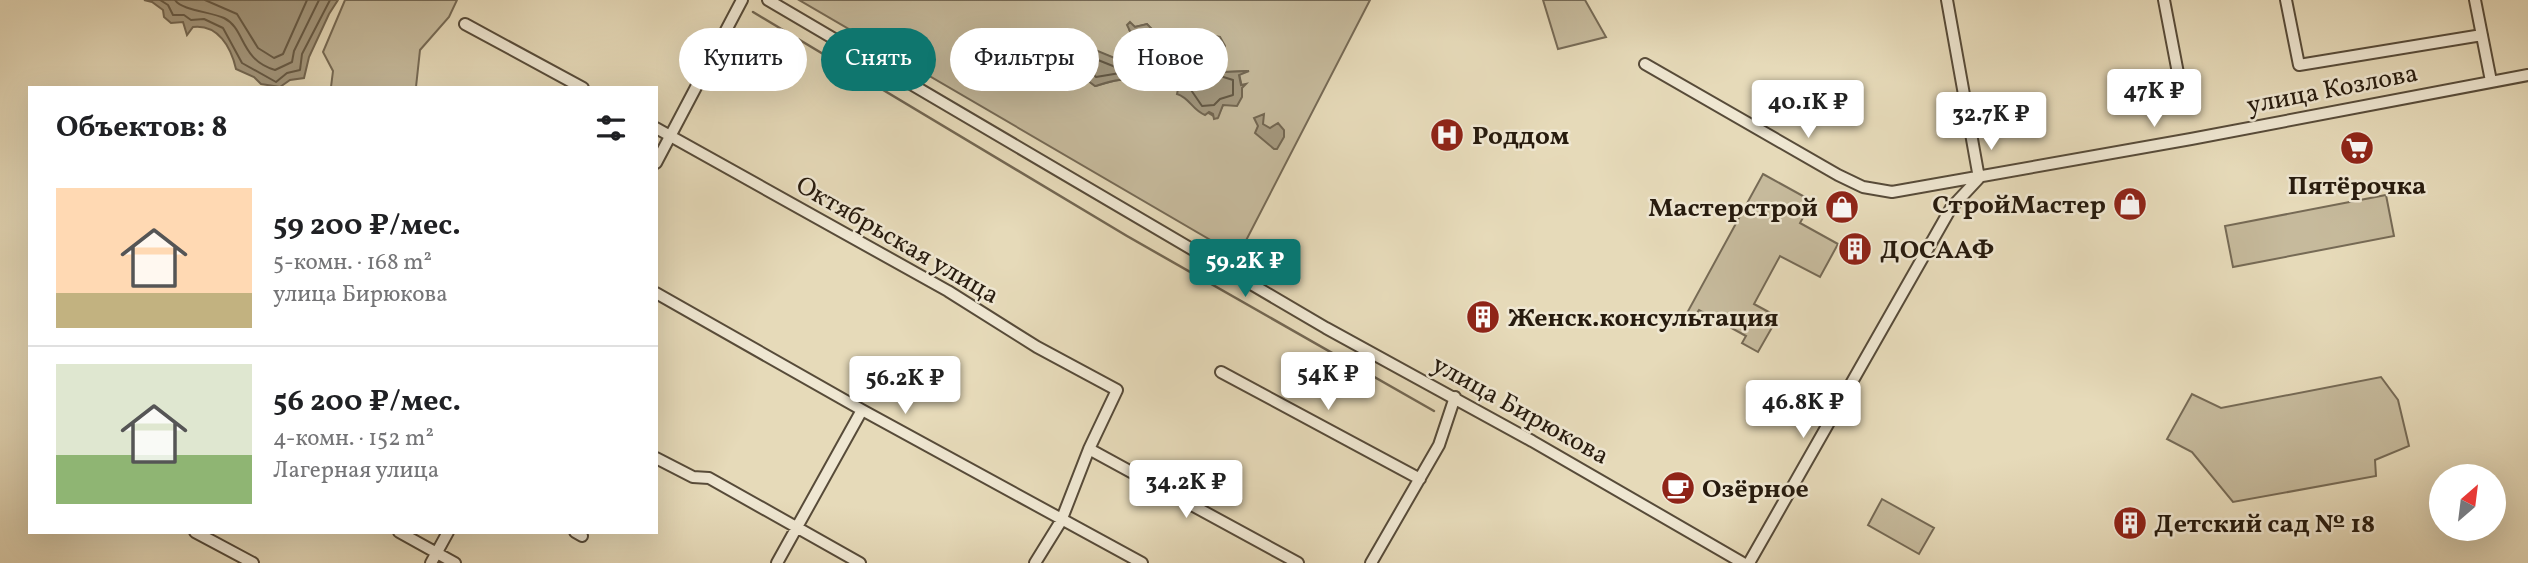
<!DOCTYPE html>
<html lang="ru">
<head>
<meta charset="utf-8">
<style>
  body { margin:0; font-family:Vollkorn,serif; background:#f6f6f6; color:#202124; height:100vh; display:flex; flex-direction:column; font-size:26px; white-space:nowrap }
  * { box-sizing:border-box; margin:0 }
  p { font-size:23px; color:#757577 }
  .icon { flex:none; width:38px; height:38px; fill:none; stroke:currentColor; stroke-width:2; stroke-linecap:round; stroke-linejoin:round }
  .map { position:relative; flex:1; overflow:hidden }
  .drawer { position:absolute; left:28px; top:86px; width:630px; height:448px; display:flex; flex-direction:column; background:#fff; border-radius:0px; box-shadow:0 7px 28px #0002 }
  .drawer>* { flex:none }
  .top-card { position:absolute; left:679px; top:28px; width:665px; height:63px; display:flex; gap:14px }
  .needle { width:46px; rotate:28deg }
  .buttons { position:absolute; left:2429px; top:464px; display:grid; gap:14px }
  .buttons a { display:grid; place-items:center; width:77px; height:77px; border-radius:50%; background:#fff; box-shadow:0 7px 28px #0002; font-size:35px }
  .price { position:absolute; translate:-50% -60px; padding:0 16px; border-radius:7px; background:#fff; color:#222; font-size:23px; line-height:46px; filter:drop-shadow(0 2px 4px #0008) }
  .price::after { content:''; position:absolute; left:50%; top:42px; width:21px; height:16px; margin-left:-10px; background:inherit; clip-path:polygon(0 0,100% 0,50% 100%) }
  .price.on { background:#0f766e; color:#fff }
  ul { padding:0; list-style:none }
  li { display:flex; align-items:center; gap:21px; height:175px; padding:0 28px }
  li+li { border-top:2px solid #e0e0e0 }
  li span { display:grid; place-items:center; flex:none; width:196px; height:140px; border-radius:0px; color:#555 }
  li>.icon { margin-inline-start:auto }
  span .icon { width:84px; height:84px; fill:#fffc; stroke-width:1 }
  li b { font-size:30px }
  h2 { display:flex; justify-content:space-between; align-items:center; height:84px; padding:0 28px; font-size:30px }
  .chip { padding:0 24px; border-radius:32px; background:#fff; box-shadow:0 7px 28px #0002; font-size:24px; line-height:63px }
  .chip.on { background:#0f766e; color:#fff }
  .map>svg:first-child { display:block }
  .green { fill:#c6ba9c; stroke:#766a55; stroke-width:2; fill-rule:evenodd }
  .water { fill:#a5997f; stroke:#736752; stroke-width:2 }
  .lines { fill:none; stroke-linecap:round; stroke-linejoin:round }
  .shore { stroke:#665a46; stroke-width:2 }
  .stream { stroke:#736752; stroke-width:2.5 }
  .minor-casing { stroke:#574b39; stroke-width:14 }
  .minor { stroke:#efe7d2; stroke-width:10 }
  .labels { text-anchor:middle; stroke-width:5; stroke-linejoin:round; paint-order:stroke }
  .street-label { font-size:26px; fill:#271b0e; stroke:#efe7d2 }
  .poi-label { font-size:26px; font-weight:bold; fill:#271b0e; stroke:#efe7d2; text-anchor:start }
</style>
</head>
<body>
<div class="map">
<svg width="2528" height="563" viewBox="0 0 2528 563">
  <rect width="100%" height="100%" fill="#e6dab9"/>
  <filter id="stains"><feTurbulence type="fractalNoise" baseFrequency=".00286" numOctaves="4"/><feColorMatrix values="0 0 0 0 .2 0 0 0 0 .09 0 0 0 0 .02 0 0 0 .5 -.17"/></filter>
  <radialGradient id="worn" r=".72"><stop offset=".6" stop-color="#630" stop-opacity="0"/><stop offset="1" stop-color="#630" stop-opacity=".3"/></radialGradient>
  <!-- green -->
  <path class="green" d="M345,0H457L449,17L420,50L416,87H331L333,71L323,52Z
    M799,0H1370L1238,256ZM1130,23L1135,27L1147,24L1154,32L1144,45L1143,58L1153,63L1155,77L1140,83C1124,75 1111,82 1095,86L1079,73C1082,70 1093,53 1093,50L1124,62C1133,57 1136,49 1136,39L1133,38L1129,29ZM1216,51L1222,53L1220,65L1225,72L1247,71L1239,74L1242,87L1237,105H1223L1217,118L1190,102L1179,90L1203,79L1214,64L1212,58Z
    M1543,0H1585L1606,37L1558,49Z
    M1763,174L1812,201L1800,223L1838,244L1820,277L1780,256L1754,304L1778,317L1758,352L1742,343L1746,336L1699,310L1694,317L1687,313Z
    M2386,195L2394,236L2233,267L2225,226Z
    M2381,377L2398,400L2409,446L2375,460L2376,476L2233,502L2192,452L2167,439L2192,394L2221,408Z
    M1882,499L1934,528L1919,554L1868,525Z"/>
  <!-- water -->
  <path class="water" d="M144,0H338L329,14L309,57L304,78L290,80L280,87L261,84L254,77L236,69C231,47 218,24 193,27L187,35L183,22L171,23L164,17L163,10L152,2Z
    M1130,22L1135,27L1147,24L1155,32L1144,45L1143,58L1153,62C1155,73 1155,79 1148,87L1141,88L1139,83C1126,76 1109,82 1095,86L1084,78H1080C1078,69 1088,60 1093,53V49L1124,62C1131,58 1136,48 1136,39L1130,37L1131,33L1127,25Z
    M1215,36L1220,37L1225,46L1220,64L1225,72L1249,71L1239,75L1241,85L1246,84L1242,88V97L1237,106L1223,105L1218,118L1214,119L1213,114L1209,112L1205,115C1192,110 1190,98 1177,94L1181,75L1186,80L1203,79L1207,76L1208,69L1214,64L1213,54L1216,51L1211,41Z
    M1264,114L1263,124L1270,128L1278,123L1284,130V137L1277,149H1274L1255,133L1258,126L1254,118Z"/>
  <g class="lines">
    <!-- shore -->
    <path class="shore" d="M160,0L168,5L173,15H184L191,20L204,19L223,28L242,63L276,82L287,73L300,70L302,54L330,0
      M175,0C181,10 211,12 224,18C246,29 239,59 275,70L292,62L294,51L319,0
      M205,0L237,14L258,48L274,58L283,54L307,0
      M1098,60L1118,68L1120,73L1096,77L1090,71L1092,64Z
      M1217,75L1233,80V95L1220,99L1214,105L1202,106L1189,87L1206,86Z"/>
    <!-- stream -->
    <path class="stream" d="M753,12L1127,236L1434,411"/>
    <!-- minor casing -->
    <g class="minor-casing">
      <path id="minor" d="M768,0L1326,328L1532,441L1743,563
        M1947,0L1979,178
        M2164,0L2182,94
        M2286,0L2299,65L2482,35
        M2475,0L2491,81
        M465,24L583,88
        M1645,64L1838,175L1863,187L1892,192L2191,139L2528,75
        M656,128L948,291L1037,347L1117,390L1089,449L1061,521L1035,563
        M656,163L742,0
        M656,293L862,410L1142,563
        M1221,372L1420,479
        M1089,449L1298,563
        M656,458L693,477L709,478L860,563
        M195,532L253,563
        M399,532L455,563
        M575,532L582,536
        M431,563L448,532
        M777,563L862,410
        M1371,563L1439,445L1455,397
        M1749,563L1951,208L1979,178"/>
    </g>
    <!-- minor -->
    <use href="#minor" class="minor"/>
  </g>
  <!-- icons -->
  <defs>
    <g id="hospital-disc" transform="scale(1.75)"><circle r="9.5" fill="#8f2418" stroke="#efe7d2"/><path d="M-5-5h3v3.5h4V-5h3V5h-3V1.5h-4V5h-3Z" fill="#fff"/></g>
    <g id="supermarket-disc" transform="scale(1.75)"><circle r="9.5" fill="#8f2418" stroke="#efe7d2"/><path d="M-6-5.5h2.5l.6 2H6L4.5 2H-2.5L-4.4-4H-6ZM-1.5 3.2a1.3 1.3 0 1 0 .1 0ZM3 3.2a1.3 1.3 0 1 0 .1 0Z" fill="#fff"/></g>
    <g id="shop-disc" transform="scale(1.75)"><circle r="9.5" fill="#8f2418" stroke="#efe7d2"/><path d="M-5-2.5h2.3a2.7 3.5 0 0 1 5.4 0H5L5.5 6h-11ZM-1.5-2.5h3a1.5 2.3 0 0 0-3 0Z" fill="#fff"/></g>
    <g id="building-disc" transform="scale(1.75)"><circle r="9.5" fill="#8f2418" stroke="#efe7d2"/><path d="M-4-6H4V6H1V3H-1V6H-4ZM-2.5-4.3h1.7v1.8h-1.7ZM.8-4.3h1.7v1.8H.8ZM-2.5-1h1.7V.8h-1.7ZM.8-1h1.7V.8H.8Z" fill="#fff"/></g>
    <g id="cafe-disc" transform="scale(1.75)"><circle r="9.5" fill="#8f2418" stroke="#efe7d2"/><path d="M-5.5-4.5H6V0H3Q3 3.5 0 3.5H-2.5Q-5.5 3.5-5.5 0ZM3-3.2v2h1.7v-2ZM-6 4.5H4V6H-6Z" fill="#fff"/></g>
  </defs>
  <g fill-rule="evenodd">
    <use href="#hospital-disc" x="1447" y="135"/>
    <use href="#supermarket-disc" x="2357" y="148"/>
    <use href="#shop-disc" x="2130" y="204"/>
    <use href="#shop-disc" x="1842" y="207"/>
    <use href="#building-disc" x="1855" y="249"/>
    <use href="#building-disc" x="1483" y="317"/>
    <use href="#cafe-disc" x="1678" y="488"/>
    <use href="#building-disc" x="2130" y="523"/>
  </g>
  <g class="labels">
    <!-- street labels -->
    <g class="street-label">
      <text transform="translate(2332 88) rotate(-11)" y="9">улица Козлова</text>
      <text transform="translate(898 239) rotate(30)" y="9">Октябрьская улица</text>
      <text transform="translate(1521 409) rotate(29)" y="9">улица Бирюкова</text>
    </g>
    <!-- poi labels -->
    <g class="poi-label">
      <text x="1472" y="144">Роддом</text>
      <text x="2357" y="194" text-anchor="middle">Пятёрочка</text>
      <text x="2106" y="213" text-anchor="end">СтройМастер</text>
      <text x="1818" y="216" text-anchor="end">Мастерстрой</text>
      <text x="1880" y="258">ДОСААФ</text>
      <text x="1508" y="326">Женск.консультация</text>
      <text x="1702" y="497">Озёрное</text>
      <text x="2154" y="532">Детский сад № 18</text>
    </g>
  </g>
  <rect width="100%" height="100%" filter="url(#stains)"/>
  <rect width="100%" height="100%" fill="url(#worn)"/>
</svg>
<div class="buttons">
<a><svg class="needle" viewBox="-14 -14 28 28"><path d="M0-13l5 13h-10z" fill="#e53935"/><path d="M0 13l5-13h-10z" fill="#757577"/></svg></a>
</div>
<b class="price" style="left:2154px;top:129px">47K ₽</b>
<b class="price" style="left:1808px;top:140px">40.1K ₽</b>
<b class="price" style="left:1991px;top:152px">32.7K ₽</b>
<b class="price on" style="left:1245px;top:299px">59.2K ₽</b>
<b class="price" style="left:1328px;top:412px">54K ₽</b>
<b class="price" style="left:905px;top:416px">56.2K ₽</b>
<b class="price" style="left:1803px;top:440px">46.8K ₽</b>
<b class="price" style="left:1186px;top:520px">34.2K ₽</b>
<div class="top-card">
<a class="chip">Купить</a>
<a class="chip on">Снять</a>
<a class="chip">Фильтры</a>
<a class="chip">Новое</a>
</div>
<section class="drawer">
<h2>Объектов: 8<svg class="icon" aria-label="filters" viewBox="0 0 24 24"><path d="M4 7h16M4 17h16"/><circle cx="9" cy="7" r="2"/><circle cx="15" cy="17" r="2"/></svg></h2>
<ul>
<li><span style="background:linear-gradient(#ffd9b3 75%,#c2b280 0)"><svg class="icon" aria-label="home" viewBox="0 0 24 24"><path d="M3 11l9-7 9 7M6 9v11h12V9"/></svg></span><div><b>59 200 ₽/мес.</b><p>5-комн. · 168 m²</p><p>улица Бирюкова</p></div></li>
<li><span style="background:linear-gradient(#dfe7d0 65%,#8fb573 0)"><svg class="icon" aria-label="home" viewBox="0 0 24 24"><path d="M3 11l9-7 9 7M6 9v11h12V9"/></svg></span><div><b>56 200 ₽/мес.</b><p>4-комн. · 152 m²</p><p>Лагерная улица</p></div></li>
</ul>
</section>
</div>
</body>
</html>
